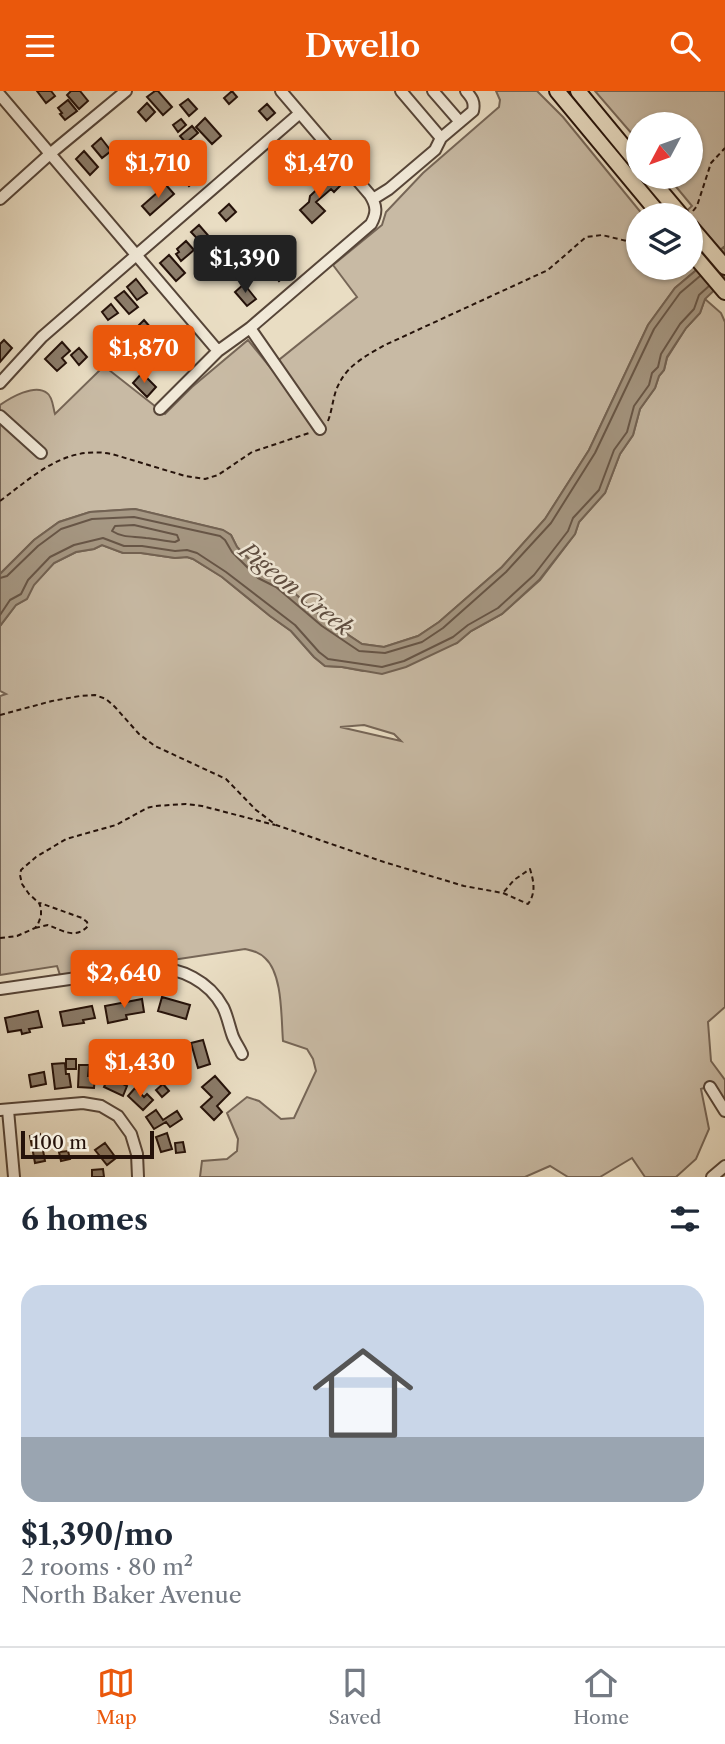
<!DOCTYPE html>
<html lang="en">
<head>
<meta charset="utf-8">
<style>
  body { margin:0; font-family:"Libre Caslon Text",serif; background:#f6f6f7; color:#1f2937; height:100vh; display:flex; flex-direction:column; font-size:26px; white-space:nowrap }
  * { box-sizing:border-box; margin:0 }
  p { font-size:23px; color:#747a83 }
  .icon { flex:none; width:38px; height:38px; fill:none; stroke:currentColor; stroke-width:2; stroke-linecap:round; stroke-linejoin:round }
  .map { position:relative; height:1086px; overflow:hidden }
  .drawer { display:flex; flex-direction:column; background:#fff; flex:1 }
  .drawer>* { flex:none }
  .needle { width:46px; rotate:229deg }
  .fabs { position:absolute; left:626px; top:21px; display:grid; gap:14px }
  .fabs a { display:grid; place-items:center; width:77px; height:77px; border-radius:50%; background:#fff; box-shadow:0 2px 5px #0004; font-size:35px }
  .scale { position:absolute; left:21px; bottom:18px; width:133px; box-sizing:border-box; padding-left:7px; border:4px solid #25120a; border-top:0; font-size:19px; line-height:24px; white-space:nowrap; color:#25120a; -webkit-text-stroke:5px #f1e9d8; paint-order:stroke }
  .price { position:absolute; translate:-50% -60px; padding:0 16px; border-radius:7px; background:#ea580c; color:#fff; font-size:23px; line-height:46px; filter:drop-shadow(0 2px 4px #0008) }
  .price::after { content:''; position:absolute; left:50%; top:42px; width:21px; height:16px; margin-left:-10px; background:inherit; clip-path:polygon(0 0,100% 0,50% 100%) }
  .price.on { background:#222; color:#fff }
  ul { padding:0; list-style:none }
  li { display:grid; align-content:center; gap:14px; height:371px; padding:0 21px }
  li span { display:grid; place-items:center; height:217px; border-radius:21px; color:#555 }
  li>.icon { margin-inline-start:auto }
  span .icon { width:126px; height:126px; fill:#fffc; stroke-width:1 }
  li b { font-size:30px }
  h2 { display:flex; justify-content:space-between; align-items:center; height:84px; padding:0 21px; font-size:30px }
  header { display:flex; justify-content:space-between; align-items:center; height:91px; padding:0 21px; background:#ea580c; color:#fff; font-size:32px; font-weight:600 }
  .dock { display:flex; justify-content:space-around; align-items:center; height:98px; border-top:2px solid #e0e1e3; background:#fff; font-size:19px; color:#747a83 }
  .dock a { display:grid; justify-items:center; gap:4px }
  .dock .on { color:#ea580c }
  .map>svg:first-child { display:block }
  .green { fill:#c8baa4; stroke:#766657; stroke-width:2; fill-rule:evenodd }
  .water { fill:#a69884; stroke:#726253; stroke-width:2 }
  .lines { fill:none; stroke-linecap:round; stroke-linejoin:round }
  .shore { stroke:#665547; stroke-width:2 }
  .building { fill:#8b7c6a; stroke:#25120a; stroke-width:2 }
  .minor-casing { stroke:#564538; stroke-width:14 }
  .major-casing { stroke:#25120a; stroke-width:18 }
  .path { stroke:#25120a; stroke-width:2; stroke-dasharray:5 3.5; stroke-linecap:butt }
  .minor { stroke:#f1e9d8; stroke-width:10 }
  .major { stroke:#e9ddc3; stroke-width:14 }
  .labels { text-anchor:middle; stroke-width:5; stroke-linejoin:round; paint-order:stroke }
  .water-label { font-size:23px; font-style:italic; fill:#5f4e41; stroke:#f1e9d8 }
</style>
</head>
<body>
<header><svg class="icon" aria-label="menu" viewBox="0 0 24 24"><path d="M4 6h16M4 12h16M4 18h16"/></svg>Dwello<svg class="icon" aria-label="search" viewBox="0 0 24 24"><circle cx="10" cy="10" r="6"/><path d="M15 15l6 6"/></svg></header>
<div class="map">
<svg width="725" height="1086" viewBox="0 0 725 1086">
  <rect width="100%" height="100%" fill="#e9ddc3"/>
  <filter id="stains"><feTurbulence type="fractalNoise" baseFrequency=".00286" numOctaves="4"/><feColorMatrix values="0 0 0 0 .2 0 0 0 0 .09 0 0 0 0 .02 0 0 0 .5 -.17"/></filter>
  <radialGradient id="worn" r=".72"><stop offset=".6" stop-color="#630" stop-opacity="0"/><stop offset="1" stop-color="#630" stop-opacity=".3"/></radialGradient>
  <!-- green -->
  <path class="green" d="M496,0H537L563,26L643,124H639V177H691V124H682L692,115L668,86H691V33H639V51L595,0H725V155L675,197L648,234L589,359L545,428L502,476L439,531L418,545L384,556L362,553L326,529L280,490L262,481L237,456L231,444L222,439L135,418L90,421L59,431L34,449L0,483V314C10,307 35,292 47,302C53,306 53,317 55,323L104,275L165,323L192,296L248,249L270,276L357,206L333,174L382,134L386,121L423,82L499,16L500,9Z
    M705,208L721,222L725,231V916L708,931L711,970L725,989V1012L713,994L701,998L709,1038L696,1068L676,1086H645L632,1067L600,1086H568L550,1075L525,1086H200L202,1070L227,1068L237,1060L238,1048L227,1022L247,1006L259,1010L281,1028L294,1027L316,980L313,968L307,958L283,950C281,927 283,883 265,867C259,861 253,860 245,858L73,884H60L57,875L0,884V605L6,603L0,600V535L16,514L26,508L33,494L54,472L76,461L94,458L102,454L123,462H141L175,467L187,466L193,468L222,486L270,525L291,540L314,566L325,575L342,576L363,580L457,552L471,540L502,523L540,489L575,443L579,431L605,402L620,363L633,344L640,318L655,297L659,285L664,279L667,267L686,237L700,222ZM364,634L394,643L401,650L340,636Z"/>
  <!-- water -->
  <path class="water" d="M725,155V189L705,208L700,222L686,237L667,266L664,279L659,285L655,297L640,318L633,344L620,363L605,402L579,431L575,443L539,489L502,523L471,540L457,552L406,576L382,583L342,576L325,575L314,566L291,540L270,525L222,486L193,468L187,466L175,467L141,462H123L102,454L94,458L76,461L54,472L34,494L27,508L16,514L0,535V483L34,449L59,431L90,421L135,418L223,439L231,444L237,456L262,481L280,490L326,529L362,553L384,556L418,545L439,531L502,476L545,428L589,359L648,234L675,197Z"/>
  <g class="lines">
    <!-- shore -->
    <path class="shore" d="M134,434L177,444L179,449L175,451C165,450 156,448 146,447C133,445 123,447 112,440L115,435Z
      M0,487L7,485L38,455L61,438L92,428L134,426L220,445L225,449L232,461L258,487L276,496L322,535L359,560L385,562L422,551L443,537L506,481L551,432L595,362L654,238L680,202L700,185
      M0,524L10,509L21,503L28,489L50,466L74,454L103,447L124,455H142L175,460L187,459L197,462L226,481L295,534L319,561L328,568L382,576L404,570L453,546L468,534L498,517L534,484L568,440L573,427L599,399L614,359L627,341L634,315L649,294L652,282L658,276L661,263L680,233L694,218L699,204L709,195"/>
  </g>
  <!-- building -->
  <path class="building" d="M37,0H51L55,5L46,12Z
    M71,0H80L88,10L79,18L67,4Z
    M155,0H158L172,16L163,24L147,6Z
    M232,0L237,6L229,13L224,7Z
    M188,8L197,18L189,25L180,14Z
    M68,9L77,20L65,29L60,23L62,22L58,17Z
    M147,12L155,21L146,30L138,21Z
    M267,13L275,22L267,29L259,20Z
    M205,27L221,45L212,53L196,36Z
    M181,28L186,34L178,41L173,34Z
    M192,35L198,42L186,52L180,45Z
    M101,47L111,60L102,67L92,55Z
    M305,51L316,63L309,69L307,66L304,69L296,60Z
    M185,56L197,70L192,74L186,66L171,78L166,72Z
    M84,60L98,76L90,84L76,68Z
    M133,67L139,74L130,80L125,74Z
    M195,74L203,83L189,95L182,86Z
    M317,75L326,85L319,91L310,82Z
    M331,85L340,95L334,101L331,98L316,111L325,120L312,132L300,119L309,111L310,105Z
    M166,94L174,103L150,124L142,115Z
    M229,113L236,121L226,130L219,122Z
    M199,134L213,150L205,156L191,141Z
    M237,148L244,156L231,168L225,161L231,157L229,155Z
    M186,150L194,159L181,170L176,163L179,161L177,158Z
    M169,164L185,182L176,190L160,172Z
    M278,172L287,183L279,190L270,179Z
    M243,176L249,182L242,188L236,182Z
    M136,188L147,202L137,209L127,196Z
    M244,193L256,208L247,215L235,201Z
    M124,200L138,216L129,223L115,207Z
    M111,213L118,222L108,229L102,221Z
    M144,229L151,237L142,245L136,237Z
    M4,249L12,257L0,271V253Z
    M62,251L70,260L62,267L66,272L57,280L45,268Z
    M79,257L87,266L79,274L71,264Z
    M142,282L156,296L147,306L133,292Z
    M162,906L190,914L186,928L158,920Z
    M142,908L144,921L126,924L127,928L108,932L105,915Z
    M92,915L95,927L83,929L84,932L63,935L60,921Z
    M38,920L42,936L29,938L30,941L22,943L21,939L8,941L5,927Z
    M203,949L210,973L198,977L191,952Z
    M66,968H76V978H66Z
    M65,972L66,983H69L71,996L55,998L52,973Z
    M79,974H89L88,985H95L94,997L78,996Z
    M44,981L46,993L31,996L29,984Z
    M114,983L123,988L121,992L127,995L123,1005L104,996L108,987L112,988Z
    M215,985L230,1002L217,1015L222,1021L214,1029L201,1016L212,1006L202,996Z
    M163,993L169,1000L162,1006L156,999Z
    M135,997L144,1006L147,1003L153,1009L143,1019L128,1005Z
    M156,1019L163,1029L177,1020L182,1028L170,1036L166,1031L154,1038L146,1026Z
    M167,1042L172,1058L161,1061L156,1046Z
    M40,1043L45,1070L35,1072L30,1045Z
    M183,1051L185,1061L176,1062L175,1052Z
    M105,1052L116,1067L107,1074L95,1059Z
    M68,1060L70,1068L61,1070L59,1061Z
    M103,1078L104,1086H92V1079Z"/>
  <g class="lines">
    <!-- minor casing -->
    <g class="minor-casing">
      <path id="minor" d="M401,0L441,47
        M433,0L460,31
        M0,4L218,260
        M0,108L51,62L126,0
        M373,108L389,98L435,59L441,47L473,20C475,11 472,7 466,0
        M250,237L320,338
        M0,292L42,246L300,22
        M160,318L218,260L250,237L371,133C377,122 377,115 370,104L281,0
        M0,325L41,362
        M0,898L153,876C181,877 209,890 223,916C227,924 229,934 232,943C234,950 239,956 242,963
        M710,996L725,1020
        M0,1019L83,1012L101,1015L118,1025L131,1043L137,1063L138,1086
        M8,1019L14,1086
        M712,1086L725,1075"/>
    </g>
    <!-- major casing -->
    <g class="major-casing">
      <path id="major" d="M557,0L660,124
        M578,0L639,74
        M649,86L681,124
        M691,136L725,176
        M691,161L725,201"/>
    </g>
    <!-- path -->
    <path class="path" d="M693,120L697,115L711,72L725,57
      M328,330C333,317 333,302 340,291C348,274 369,263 385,254L548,179L586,146L602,144L639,153
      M0,410C35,384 65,354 112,363L185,385L205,388L218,384L252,361L309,342
      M0,624L52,610L80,605L95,604L106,608L115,616L139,643L155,655L226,688L256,719L276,734L384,771L464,795L503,802L528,813C536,802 534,791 530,778L514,789L503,802
      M35,837L48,834C62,839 75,849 88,835L87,831L82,827L40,812
      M0,847L17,845L35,837L38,833L41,825V817L39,812L29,803L22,793L20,784L21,779L36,766L66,748L116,734L147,717L155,715L186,713L202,715L275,734"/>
    <!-- minor -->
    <use href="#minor" class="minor"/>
    <!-- major -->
    <use href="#major" class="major"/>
  </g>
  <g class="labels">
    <!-- water labels -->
    <g class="water-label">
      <text transform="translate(296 498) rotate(38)" y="8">Pigeon Creek</text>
    </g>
  </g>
  <rect width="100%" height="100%" filter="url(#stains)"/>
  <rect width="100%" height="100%" fill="url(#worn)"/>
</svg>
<div class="fabs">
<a><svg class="needle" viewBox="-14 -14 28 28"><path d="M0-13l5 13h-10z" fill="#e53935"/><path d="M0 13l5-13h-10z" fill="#747a83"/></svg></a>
<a><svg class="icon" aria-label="layers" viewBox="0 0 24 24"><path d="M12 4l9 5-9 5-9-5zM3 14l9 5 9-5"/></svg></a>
</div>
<div class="scale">100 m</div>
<b class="price" style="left:158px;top:109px">$1,710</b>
<b class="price" style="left:319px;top:109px">$1,470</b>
<b class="price on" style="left:245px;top:204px">$1,390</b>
<b class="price" style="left:144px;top:294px">$1,870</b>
<b class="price" style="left:124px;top:919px">$2,640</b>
<b class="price" style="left:140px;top:1008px">$1,430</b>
</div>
<section class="drawer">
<h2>6 homes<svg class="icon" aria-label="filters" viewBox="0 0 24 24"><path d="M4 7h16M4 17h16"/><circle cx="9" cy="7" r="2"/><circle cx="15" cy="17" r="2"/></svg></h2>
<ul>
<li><span style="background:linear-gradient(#c9d6e8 70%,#9aa5b1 0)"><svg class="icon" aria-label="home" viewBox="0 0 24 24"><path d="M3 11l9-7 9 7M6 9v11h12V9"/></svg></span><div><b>$1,390/mo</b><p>2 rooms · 80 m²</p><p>North Baker Avenue</p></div></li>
</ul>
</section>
<nav class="dock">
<a class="on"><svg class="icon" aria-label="map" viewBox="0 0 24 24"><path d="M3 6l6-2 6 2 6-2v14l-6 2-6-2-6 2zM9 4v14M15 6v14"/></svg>Map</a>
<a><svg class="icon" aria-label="saved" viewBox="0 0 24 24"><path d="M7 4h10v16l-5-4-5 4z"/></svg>Saved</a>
<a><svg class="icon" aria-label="home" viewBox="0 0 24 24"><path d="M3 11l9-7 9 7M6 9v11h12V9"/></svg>Home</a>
</nav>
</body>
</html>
